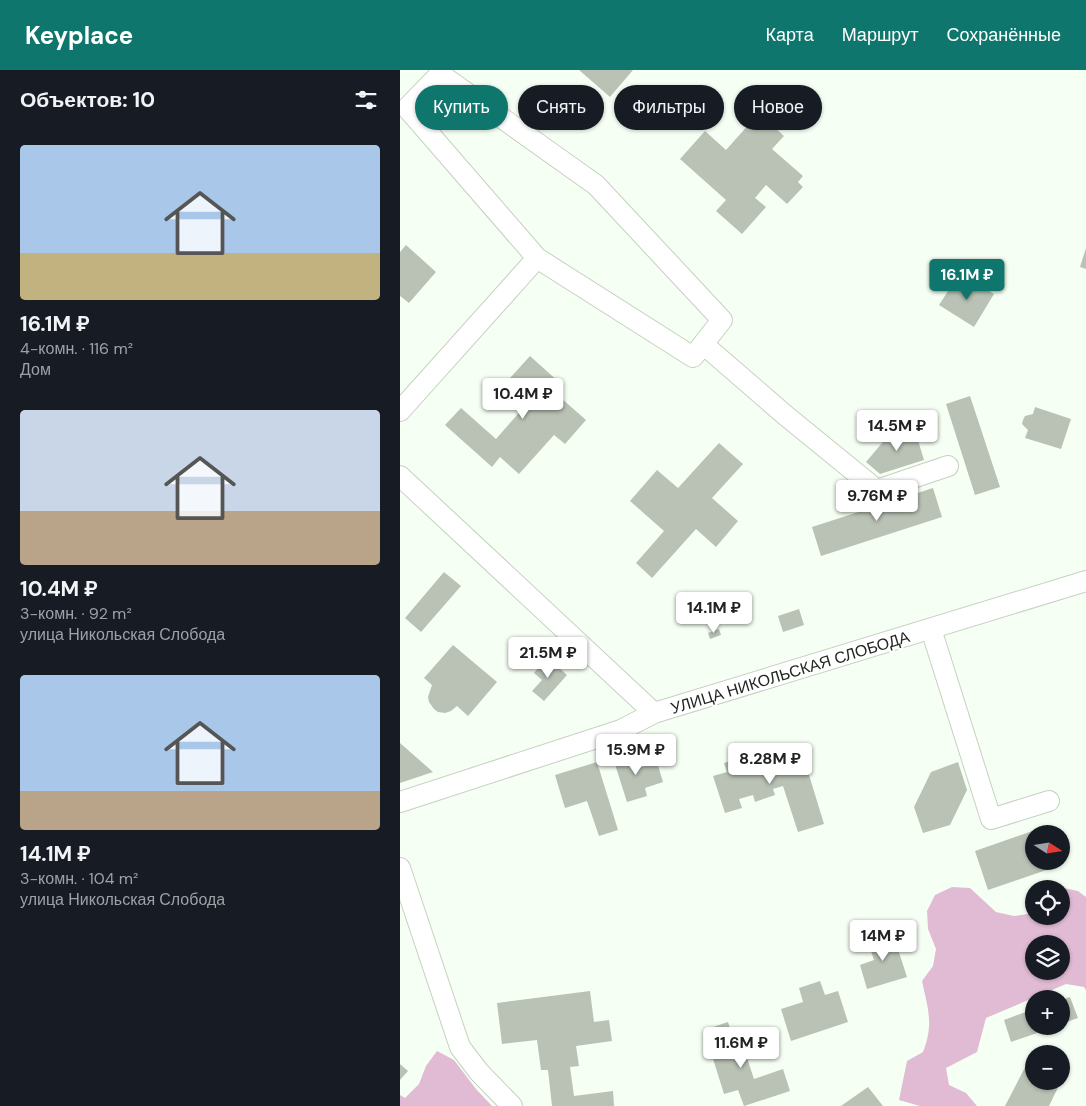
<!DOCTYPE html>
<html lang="ru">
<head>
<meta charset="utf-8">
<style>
  body { margin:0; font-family:"DM Sans",sans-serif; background:#20242c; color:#f1f3f6; height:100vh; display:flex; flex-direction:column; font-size:19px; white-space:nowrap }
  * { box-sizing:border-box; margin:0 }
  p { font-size:16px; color:#9ea1a6 }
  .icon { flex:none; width:28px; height:28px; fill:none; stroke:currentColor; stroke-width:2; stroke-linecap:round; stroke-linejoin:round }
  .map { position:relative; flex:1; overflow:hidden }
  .details { display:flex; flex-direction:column; background:#171b24; width:400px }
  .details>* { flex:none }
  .banner { position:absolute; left:15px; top:15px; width:475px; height:45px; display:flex; gap:10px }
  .needle { width:32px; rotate:102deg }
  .tools { position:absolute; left:625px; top:755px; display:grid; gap:10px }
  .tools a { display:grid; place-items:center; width:45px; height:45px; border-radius:50%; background:#171b24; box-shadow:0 1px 4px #0004; font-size:25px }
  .price { position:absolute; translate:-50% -42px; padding:0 11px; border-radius:5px; background:#fff; color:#222; font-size:16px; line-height:32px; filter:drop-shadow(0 1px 2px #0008) }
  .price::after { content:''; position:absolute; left:50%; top:30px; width:15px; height:11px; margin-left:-8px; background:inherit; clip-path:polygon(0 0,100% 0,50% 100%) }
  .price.current { background:#0f766e; color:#fff }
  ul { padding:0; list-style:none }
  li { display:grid; align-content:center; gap:10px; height:265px; padding:0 20px }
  li span { display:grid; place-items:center; height:155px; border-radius:5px; color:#555 }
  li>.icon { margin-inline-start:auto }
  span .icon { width:90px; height:90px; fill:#fffc; stroke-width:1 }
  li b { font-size:21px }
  h2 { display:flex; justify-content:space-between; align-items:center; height:60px; padding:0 20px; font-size:21px }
  .pill { padding:0 18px; border-radius:22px; background:#171b24; box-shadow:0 1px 4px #0004; font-size:18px; line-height:45px }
  .pill.current { background:#0f766e; color:#fff }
  header { display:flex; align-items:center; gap:30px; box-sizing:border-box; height:70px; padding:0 25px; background:#0f766e; color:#fff }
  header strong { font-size:24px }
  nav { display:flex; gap:28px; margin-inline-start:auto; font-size:18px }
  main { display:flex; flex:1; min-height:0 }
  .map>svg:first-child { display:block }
  .green { fill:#e1bbd4; fill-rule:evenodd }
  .building { fill:#b9c2b5 }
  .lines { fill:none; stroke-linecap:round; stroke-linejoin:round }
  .minor-casing { stroke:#c6d0c2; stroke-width:22 }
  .minor { stroke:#fff; stroke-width:20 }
  .labels { text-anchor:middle; stroke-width:4.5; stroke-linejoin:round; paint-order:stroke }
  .street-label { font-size:16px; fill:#232722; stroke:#fff }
</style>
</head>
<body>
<header>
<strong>Keyplace</strong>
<nav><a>Карта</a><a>Маршрут</a><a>Сохранённые</a></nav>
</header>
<main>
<section class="details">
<h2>Объектов: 10<svg class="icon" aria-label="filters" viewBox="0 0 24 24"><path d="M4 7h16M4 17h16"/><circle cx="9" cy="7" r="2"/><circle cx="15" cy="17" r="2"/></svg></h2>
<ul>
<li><span style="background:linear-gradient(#a9c7e8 70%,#c2b280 0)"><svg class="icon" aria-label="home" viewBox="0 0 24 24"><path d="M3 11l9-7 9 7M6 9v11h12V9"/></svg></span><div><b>16.1M ₽</b><p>4-комн. · 116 m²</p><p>Дом</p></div></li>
<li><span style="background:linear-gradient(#c9d6e8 65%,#b9a48a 0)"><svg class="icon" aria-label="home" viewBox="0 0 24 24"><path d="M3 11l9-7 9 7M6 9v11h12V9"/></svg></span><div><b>10.4M ₽</b><p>3-комн. · 92 m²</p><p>улица Никольская Слобода</p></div></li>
<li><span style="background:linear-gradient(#a9c7e8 75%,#b9a48a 0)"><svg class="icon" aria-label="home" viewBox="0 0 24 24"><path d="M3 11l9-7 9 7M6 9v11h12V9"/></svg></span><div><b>14.1M ₽</b><p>3-комн. · 104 m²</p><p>улица Никольская Слобода</p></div></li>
</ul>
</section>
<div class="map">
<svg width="686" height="1036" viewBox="0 0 686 1036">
  <rect width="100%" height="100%" fill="#f6fff3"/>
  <!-- green -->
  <path class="green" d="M552,817L570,818L596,842L614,846L634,843V846H661V819H657L659,817L678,821L686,827V920L684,917L666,914L586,948L577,982L546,998L549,1015L566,1023L577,1036H520L499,1030L507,991L523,982C534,954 528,939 522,911L533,896L536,879L528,859L527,841L535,825ZM634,874H661V901H634Z
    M37,981L54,990L76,1019L92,1036H0V1025L5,1028L19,1014L26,996Z"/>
  <!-- building -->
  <path class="building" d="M179,0H233L210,27Z
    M359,43L384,66L372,79L403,106L398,112L403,117L387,134L366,115L355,128L366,137L342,164L316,141L326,130L280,89L305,61L326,80Z
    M6,175L36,202L9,233L0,226V182Z
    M686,178V199L680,197Z
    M567,207L594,224L574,257L539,235L552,215L559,219Z
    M130,286L160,313L153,321L186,350L165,374L154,365L119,404L100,387L92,397L45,355L61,338L96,369L124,337L102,317Z
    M570,326L600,417L575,425L546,334Z
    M635,337L671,349L661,379L625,368L628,360L622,354L623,350L625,346L633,344Z
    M514,357L524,390L480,404L466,392L488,366Z
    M319,373L343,394L312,428L338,451L316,477L296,459L252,508L236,493L264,461L230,431L257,400L278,418Z
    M533,418L542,447L421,486L412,457Z
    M44,502L61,516L21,562L5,548Z
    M399,539L404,555L383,562L378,546Z
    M319,559L321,565L310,569L308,563Z
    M53,575L97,612L68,646L57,636L51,641L45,643L38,642L34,639L29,632L28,627L32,615L24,608Z
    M147,587L167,605L144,631L132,621L142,610L134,603Z
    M0,673L33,702L0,713Z
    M376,677L379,685L389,682L394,699L406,695L424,754L398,762L383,716L373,719L375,725L355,732L353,725L339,729L342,738L325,743L313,706L327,702L324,693Z
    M233,682L239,698L257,692L263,712L245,718L247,726L227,732L213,688Z
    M197,692L218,760L199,766L187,731L165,738L155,705Z
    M558,692L567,720L550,755L523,763L514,737L531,702Z
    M641,758L643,764H634V791H653L655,797L588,820L575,781Z
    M492,861L507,907L467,919L460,895L474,890L467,869Z
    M420,911L425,925L438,921L448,952L391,971L381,939L403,932L399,918Z
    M190,921L194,952L209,950L212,971L176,976L179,996L170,997L174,1026L213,1021L214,1036H152L148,1000H141L137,970L102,974L97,933Z
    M670,927L678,948L661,954V930Z
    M634,939V956L655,957L611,972L604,950Z
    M328,952L340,990L347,988L354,1009L383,999L390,1021L344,1036L338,1020L324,1024L304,960Z
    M634,980L638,984H634V1011H661L649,1036H605Z
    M0,994L8,1001L0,1010Z
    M661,995L667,999L661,1011Z
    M468,1017L483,1036H441Z"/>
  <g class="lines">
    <!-- minor casing -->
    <g class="minor-casing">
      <path id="minor" d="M40,4L196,115L322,250L293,287L137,188L7,38Z
        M303,274L385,345L477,420L548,396
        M0,341L137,188
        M0,406L254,643L686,511
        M531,559L591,749L649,731
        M0,732L221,660L254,643
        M0,798L60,977L79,1002L112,1036"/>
    </g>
    <!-- minor -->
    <use href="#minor" class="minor"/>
  </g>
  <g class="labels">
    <!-- street labels -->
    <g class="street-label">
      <text transform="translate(390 602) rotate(-17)" y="6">УЛИЦА НИКОЛЬСКАЯ СЛОБОДА</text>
    </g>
  </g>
</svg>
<div class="tools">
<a><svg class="needle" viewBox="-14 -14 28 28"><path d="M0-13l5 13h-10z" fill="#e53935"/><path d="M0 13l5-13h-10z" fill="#9ea1a6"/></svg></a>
<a><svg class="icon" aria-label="locate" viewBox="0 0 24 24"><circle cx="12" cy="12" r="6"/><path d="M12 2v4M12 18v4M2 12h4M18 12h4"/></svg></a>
<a><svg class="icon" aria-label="layers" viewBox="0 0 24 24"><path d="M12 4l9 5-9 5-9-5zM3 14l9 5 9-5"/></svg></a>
<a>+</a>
<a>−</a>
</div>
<b class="price current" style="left:567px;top:231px">16.1M ₽</b>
<b class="price" style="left:123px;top:350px">10.4M ₽</b>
<b class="price" style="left:497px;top:382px">14.5M ₽</b>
<b class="price" style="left:477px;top:452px">9.76M ₽</b>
<b class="price" style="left:314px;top:564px">14.1M ₽</b>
<b class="price" style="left:148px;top:609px">21.5M ₽</b>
<b class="price" style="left:236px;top:706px">15.9M ₽</b>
<b class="price" style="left:370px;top:715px">8.28M ₽</b>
<b class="price" style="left:483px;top:892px">14M ₽</b>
<b class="price" style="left:341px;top:999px">11.6M ₽</b>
<div class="banner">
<a class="pill current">Купить</a>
<a class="pill">Снять</a>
<a class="pill">Фильтры</a>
<a class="pill">Новое</a>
</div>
</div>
</main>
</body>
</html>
